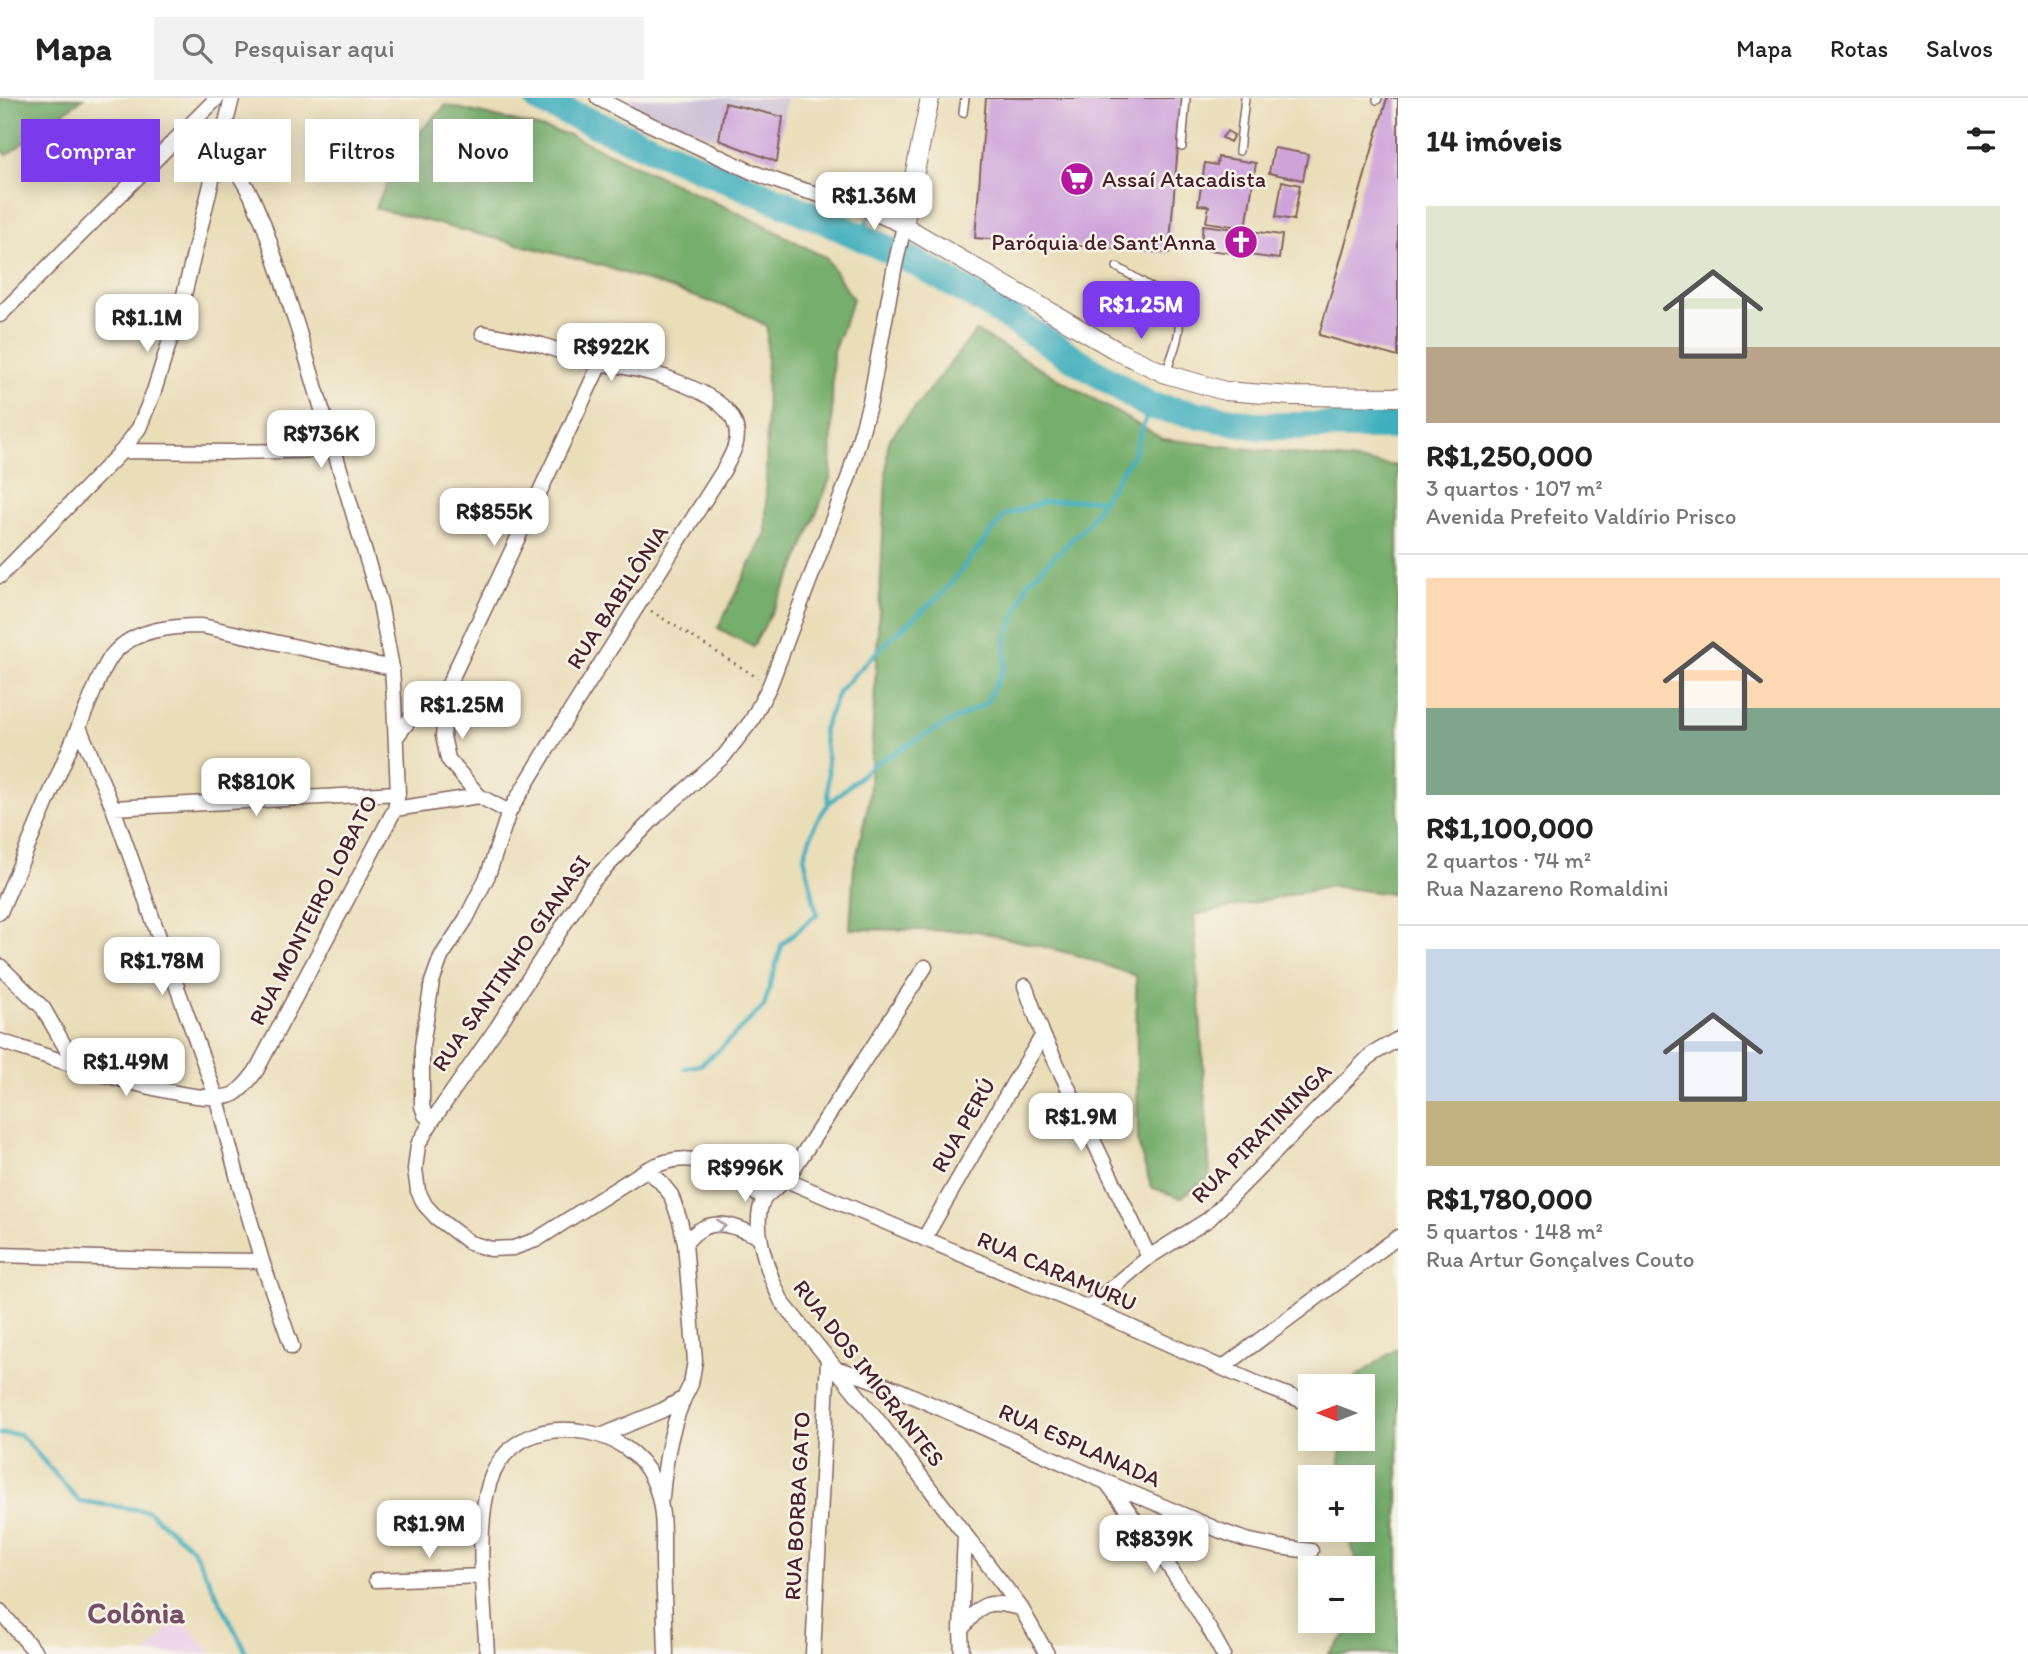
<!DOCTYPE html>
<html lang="pt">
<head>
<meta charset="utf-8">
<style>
  body { margin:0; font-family:Itim,sans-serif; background:#f2f2f2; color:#222; height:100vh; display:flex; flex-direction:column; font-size:26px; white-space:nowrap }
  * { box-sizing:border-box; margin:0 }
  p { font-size:23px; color:#767676 }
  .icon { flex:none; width:38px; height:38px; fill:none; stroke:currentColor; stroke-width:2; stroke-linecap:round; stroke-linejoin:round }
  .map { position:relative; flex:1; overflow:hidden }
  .sheet { display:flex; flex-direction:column; background:#fff; width:630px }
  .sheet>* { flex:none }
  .banner { position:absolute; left:21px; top:21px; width:665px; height:63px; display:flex; gap:14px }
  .needle { width:46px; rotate:270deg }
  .buttons { position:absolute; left:1298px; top:1276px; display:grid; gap:14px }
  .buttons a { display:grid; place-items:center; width:77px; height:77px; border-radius:0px; background:#fff; box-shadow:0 4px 18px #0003; font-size:35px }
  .price { position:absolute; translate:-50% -60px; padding:0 16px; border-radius:14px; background:#fff; color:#222; font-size:23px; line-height:46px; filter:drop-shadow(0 2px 4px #0008) }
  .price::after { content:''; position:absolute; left:50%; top:42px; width:21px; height:16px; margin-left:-10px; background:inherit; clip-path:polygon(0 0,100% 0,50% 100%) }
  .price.on { background:#7c3aed; color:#fff }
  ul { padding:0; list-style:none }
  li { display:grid; align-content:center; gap:14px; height:371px; padding:0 28px }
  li+li { border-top:2px solid #e0e0e0 }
  li span { display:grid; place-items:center; height:217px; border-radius:0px; color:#555 }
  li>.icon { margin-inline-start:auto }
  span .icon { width:126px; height:126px; fill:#fffc; stroke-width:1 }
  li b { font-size:30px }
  h2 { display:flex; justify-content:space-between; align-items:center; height:84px; padding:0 28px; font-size:30px }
  .pill { padding:0 24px; border-radius:0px; background:#fff; box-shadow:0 4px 18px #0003; font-size:24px; line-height:63px }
  .pill.on { background:#7c3aed; color:#fff }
  header { display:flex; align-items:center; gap:42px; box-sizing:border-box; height:98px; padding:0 35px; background:#fff; border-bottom:2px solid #e0e0e0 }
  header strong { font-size:33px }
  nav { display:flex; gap:38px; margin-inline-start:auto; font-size:24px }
  .search { width:490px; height:63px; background:#f2f2f2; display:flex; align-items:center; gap:18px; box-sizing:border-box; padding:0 24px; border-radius:0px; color:#767676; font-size:26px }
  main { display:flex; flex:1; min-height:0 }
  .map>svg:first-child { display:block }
  .built { fill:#ecd1ea }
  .industrial { fill:#cbbfd5 }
  .forest { fill:#76ae6c; stroke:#60664c; stroke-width:2 }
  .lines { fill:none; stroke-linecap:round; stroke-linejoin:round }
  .stream { stroke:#41afbd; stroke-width:4.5 }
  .river { stroke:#41afbd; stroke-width:28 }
  .building { fill:#cda3da }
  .service-casing { stroke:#82625d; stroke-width:10 }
  .minor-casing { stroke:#82625d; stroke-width:17 }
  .tertiary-casing { stroke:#82625d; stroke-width:20 }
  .path { stroke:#82625d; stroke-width:2.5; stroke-dasharray:2 5; stroke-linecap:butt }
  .service { stroke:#fff; stroke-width:7 }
  .minor { stroke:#fff; stroke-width:14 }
  .tertiary { stroke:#fff; stroke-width:18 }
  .oneway { stroke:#ae9aa0 }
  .labels { text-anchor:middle; stroke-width:5; stroke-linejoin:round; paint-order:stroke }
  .poi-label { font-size:23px; fill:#4a1f2b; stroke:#f7f3e8; text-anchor:start }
  .street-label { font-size:23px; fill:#4a1f2b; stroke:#f7f3e8 }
  .district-label { font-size:30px; font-weight:bold; fill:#784d68; stroke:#f7f3e8 }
</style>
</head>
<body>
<header>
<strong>Mapa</strong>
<div class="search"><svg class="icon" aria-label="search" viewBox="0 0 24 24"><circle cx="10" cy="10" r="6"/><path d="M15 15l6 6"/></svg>Pesquisar aqui</div>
<nav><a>Mapa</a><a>Rotas</a><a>Salvos</a></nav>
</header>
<main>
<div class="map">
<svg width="1398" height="1556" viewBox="0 0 1398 1556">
  <rect width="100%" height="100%" fill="#f7f3e8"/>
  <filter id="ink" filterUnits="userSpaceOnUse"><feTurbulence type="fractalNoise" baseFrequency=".0143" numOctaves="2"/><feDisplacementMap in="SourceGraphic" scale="14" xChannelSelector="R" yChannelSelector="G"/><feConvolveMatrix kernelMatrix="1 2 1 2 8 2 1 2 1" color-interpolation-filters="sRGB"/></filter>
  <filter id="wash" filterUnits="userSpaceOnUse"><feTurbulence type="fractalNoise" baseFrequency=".00686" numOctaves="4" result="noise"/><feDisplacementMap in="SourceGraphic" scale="28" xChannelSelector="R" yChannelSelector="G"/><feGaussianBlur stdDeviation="1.57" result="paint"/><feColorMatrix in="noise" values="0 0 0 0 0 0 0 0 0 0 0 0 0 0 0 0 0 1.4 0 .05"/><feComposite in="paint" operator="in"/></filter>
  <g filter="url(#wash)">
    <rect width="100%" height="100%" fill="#eadeb9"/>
    <!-- built -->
    <path class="built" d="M178,1519L213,1556H147Z"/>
    <!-- industrial -->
    <path class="industrial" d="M631,0H786L777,64L630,7Z"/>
    <!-- forest -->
    <path class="forest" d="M0,0H83L7,57L0,49Z
      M446,7L570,37L760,125L826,160L853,201L833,254L831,378L794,472L753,549L718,530L766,435L767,228L741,214L600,167L375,110L404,50Z
      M976,233L1163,341L1398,368V797L1333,788L1194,817L1210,1079L1180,1100L1151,1089L1138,1045L1136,878L1077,857L977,833L850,831L854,769L869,702L888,343Z
      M1398,1250V1556H1328L1348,1535L1357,1523L1363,1522V1514L1369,1506L1363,1486V1470H1358L1347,1432H1363V1379H1340V1341L1363,1340V1288H1343Z"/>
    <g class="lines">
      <!-- stream -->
      <path class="stream" d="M867,143V122
        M829,705L874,666L918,641L986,605L1005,568L1007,539L1029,483L1086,428L1103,401
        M685,970L700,967L718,953L764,908L782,846L817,816L804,758L815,726L828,706V667L823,632L839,593L884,546L943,495L1005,417L1044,404L1103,401L1134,355L1150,308
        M0,1336H20L79,1403L148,1413L193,1451L247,1556"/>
      <!-- river -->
      <path class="river" d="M538,0L543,4L826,123L915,164L971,196L1150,308L1259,328H1398"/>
    </g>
    <g id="blocks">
      <!-- building -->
      <path class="building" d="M986,0H1182L1169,155L975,140Z
        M1387,0H1398V259L1319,237Z
        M725,5L783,19L777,64L719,42Z
        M1227,33L1234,37L1230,44L1222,40Z
        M1274,50L1308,56L1303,82L1269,75Z
        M1218,59L1256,65L1246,130L1206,124L1209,108L1198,107L1205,65L1217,67Z
        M1282,83L1300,87L1294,122L1276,119Z
        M1203,127L1282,137L1279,161L1200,151Z"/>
    </g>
  </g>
  <g filter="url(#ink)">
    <use href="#blocks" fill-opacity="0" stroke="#82625d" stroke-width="2"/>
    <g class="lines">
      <!-- service casing -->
      <g class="service-casing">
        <path id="service" d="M1377,2L1378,0
          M963,15L965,0
          M1182,49L1186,0
          M1239,53L1245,0
          M1117,169C1135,180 1176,200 1179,221C1181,239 1171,259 1166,275"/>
      </g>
      <!-- minor casing -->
      <g class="minor-casing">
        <path id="minor" d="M598,0L628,16L752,74L796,90L858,108L904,128L894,172L870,304L849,378L770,587L752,622L724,658L656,718L591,785L498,928L432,1023L418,1047L415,1071L418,1093L425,1107L437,1120L470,1145L491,1151L513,1150L536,1142L646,1072C696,1045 723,1073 764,1101
          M0,217L217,0
          M122,353L230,354L334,352
          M0,478L122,353L139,330L154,293L183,201L232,0
          M448,588L443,638L448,661L479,698L509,714
          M79,629L113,710L217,1001L238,1081L262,1163
          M397,638L417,612L448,588L600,266
          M113,710L398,695
          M395,711L479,698
          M0,814L102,574C106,568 109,560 114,555C135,531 172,528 202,528L392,570
          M0,868L43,910L75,966
          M925,869L786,1082C779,1088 769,1094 764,1101C749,1126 770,1180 782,1204L880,1325L1021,1510L1047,1556
          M1025,888L1043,937L1149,1159
          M0,943C41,956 201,1014 234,996C243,991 250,981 256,973L395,711L398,695L394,602L392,570L380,505L298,231L264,127L251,97L237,73L221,52
          M432,1023L425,1017L422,1008V948L432,884L441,859L466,821L488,777L509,714L560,630L723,373C733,355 744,338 731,318C715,293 654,274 625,269C616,267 607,267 598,265C579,261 560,253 542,247C523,242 503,239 483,235
          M786,1082L1088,1210L1256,1285L1311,1306
          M924,1141L1013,986L1043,937
          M685,1145C689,1141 693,1136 698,1133C718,1119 741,1131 760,1139
          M0,1157L164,1162L262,1163L292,1249
          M1088,1210L1149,1159L1209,1121L1371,957L1398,941
          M834,1270L861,1278L899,1292L1106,1384L1221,1433L1246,1442L1279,1449L1311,1453
          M1222,1270L1398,1139
          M603,1337L663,1312L684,1300L691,1286L695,1263L685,1145L680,1123L671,1097L659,1082L646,1072
          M1107,1385C1149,1440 1191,1495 1223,1556
          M662,1399C665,1364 670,1333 684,1300
          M376,1482L483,1478
          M0,1513L37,1556
          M961,1532C984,1503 985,1502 1021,1510
          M487,1556C484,1507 475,1432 489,1386C503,1341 543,1326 586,1334C614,1339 641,1355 653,1382C665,1408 663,1437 663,1465C664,1496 665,1526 666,1556
          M813,1556L828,1262
          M962,1556L961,1532L965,1436"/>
      </g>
      <!-- tertiary casing -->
      <g class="tertiary-casing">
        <path id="tertiary" d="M930,0L904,128L1119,254L1166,276L1225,293L1291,298L1398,299"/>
      </g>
      <!-- path -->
      <path class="path" d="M651,513L758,580"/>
      <!-- service -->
      <use href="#service" class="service"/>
      <!-- minor -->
      <use href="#minor" class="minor"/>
      <!-- tertiary -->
      <use href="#tertiary" class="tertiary"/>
    </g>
    <!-- one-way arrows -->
    <defs><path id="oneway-chevron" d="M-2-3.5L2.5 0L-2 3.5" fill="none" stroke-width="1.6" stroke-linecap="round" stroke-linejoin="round" transform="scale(1.75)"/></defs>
    <use class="oneway" href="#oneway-chevron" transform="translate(721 1128) rotate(-1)"/>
  </g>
  <!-- icons -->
  <defs>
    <g id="supermarket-disc" transform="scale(1.75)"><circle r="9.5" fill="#b5179e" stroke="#f7f3e8"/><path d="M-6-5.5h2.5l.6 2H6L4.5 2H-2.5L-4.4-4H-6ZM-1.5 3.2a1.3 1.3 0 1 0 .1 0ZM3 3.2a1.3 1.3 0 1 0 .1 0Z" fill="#fff"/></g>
    <g id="church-disc" transform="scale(1.75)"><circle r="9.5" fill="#b5179e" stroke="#f7f3e8"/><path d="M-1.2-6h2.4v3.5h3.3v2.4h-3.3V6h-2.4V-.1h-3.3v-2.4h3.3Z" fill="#fff"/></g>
  </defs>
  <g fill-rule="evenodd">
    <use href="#supermarket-disc" x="1077" y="81"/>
    <use href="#church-disc" x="1241" y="144"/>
  </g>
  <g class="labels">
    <!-- poi labels -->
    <g class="poi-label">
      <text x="1102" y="89">Assaí Atacadista</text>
      <text x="1216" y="152" text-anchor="end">Paróquia de Sant'Anna</text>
    </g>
    <!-- street labels -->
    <g class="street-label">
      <text transform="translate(617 499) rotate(-57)" y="8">RUA BABILÔNIA</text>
      <text transform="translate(313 812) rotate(-63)" y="8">RUA MONTEIRO LOBATO</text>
      <text transform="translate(511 865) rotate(-55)" y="8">RUA SANTINHO GIANASI</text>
      <text transform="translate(963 1027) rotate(-60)" y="8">RUA PERÚ</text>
      <text transform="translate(1261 1035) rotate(-45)" y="8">RUA PIRATININGA</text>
      <text transform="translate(1057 1173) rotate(23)" y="8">RUA CARAMURU</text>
      <text transform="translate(869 1275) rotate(52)" y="8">RUA DOS IMIGRANTES</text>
      <text transform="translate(1080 1347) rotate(24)" y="8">RUA ESPLANADA</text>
      <text transform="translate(797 1408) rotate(-87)" y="8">RUA BORBA GATO</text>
    </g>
    <!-- district labels -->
    <g class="district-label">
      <text x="136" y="1525">Colônia</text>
    </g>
  </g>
</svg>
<div class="buttons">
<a><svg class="needle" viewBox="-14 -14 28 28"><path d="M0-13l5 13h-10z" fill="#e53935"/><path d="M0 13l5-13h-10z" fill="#767676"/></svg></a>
<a>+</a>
<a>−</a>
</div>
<b class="price" style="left:874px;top:134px">R$1.36M</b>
<b class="price on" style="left:1141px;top:243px">R$1.25M</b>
<b class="price" style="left:147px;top:256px">R$1.1M</b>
<b class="price" style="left:611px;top:285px">R$922K</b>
<b class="price" style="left:321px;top:372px">R$736K</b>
<b class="price" style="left:494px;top:450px">R$855K</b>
<b class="price" style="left:462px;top:643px">R$1.25M</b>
<b class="price" style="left:256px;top:720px">R$810K</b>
<b class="price" style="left:162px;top:899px">R$1.78M</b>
<b class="price" style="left:126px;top:1000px">R$1.49M</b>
<b class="price" style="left:1081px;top:1055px">R$1.9M</b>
<b class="price" style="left:745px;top:1106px">R$996K</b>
<b class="price" style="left:429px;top:1462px">R$1.9M</b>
<b class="price" style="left:1154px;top:1477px">R$839K</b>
<div class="banner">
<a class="pill on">Comprar</a>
<a class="pill">Alugar</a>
<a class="pill">Filtros</a>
<a class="pill">Novo</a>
</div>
</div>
<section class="sheet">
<h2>14 imóveis<svg class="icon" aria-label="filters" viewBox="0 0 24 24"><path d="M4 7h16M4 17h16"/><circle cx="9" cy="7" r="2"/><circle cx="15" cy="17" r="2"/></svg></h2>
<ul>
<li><span style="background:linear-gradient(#dfe7d0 65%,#b9a48a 0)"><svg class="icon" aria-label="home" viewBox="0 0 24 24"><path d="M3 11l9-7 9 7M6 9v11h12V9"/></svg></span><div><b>R$1,250,000</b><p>3 quartos · 107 m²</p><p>Avenida Prefeito Valdírio Prisco</p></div></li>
<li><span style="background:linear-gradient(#ffd9b3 60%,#7fa58c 0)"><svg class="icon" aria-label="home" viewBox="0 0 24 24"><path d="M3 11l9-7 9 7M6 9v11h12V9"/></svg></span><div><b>R$1,100,000</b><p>2 quartos · 74 m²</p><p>Rua Nazareno Romaldini</p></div></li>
<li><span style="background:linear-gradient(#c9d6e8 70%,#c2b280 0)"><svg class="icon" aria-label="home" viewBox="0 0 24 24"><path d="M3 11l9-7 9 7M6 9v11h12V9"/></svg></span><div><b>R$1,780,000</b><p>5 quartos · 148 m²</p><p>Rua Artur Gonçalves Couto</p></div></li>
</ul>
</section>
</main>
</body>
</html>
